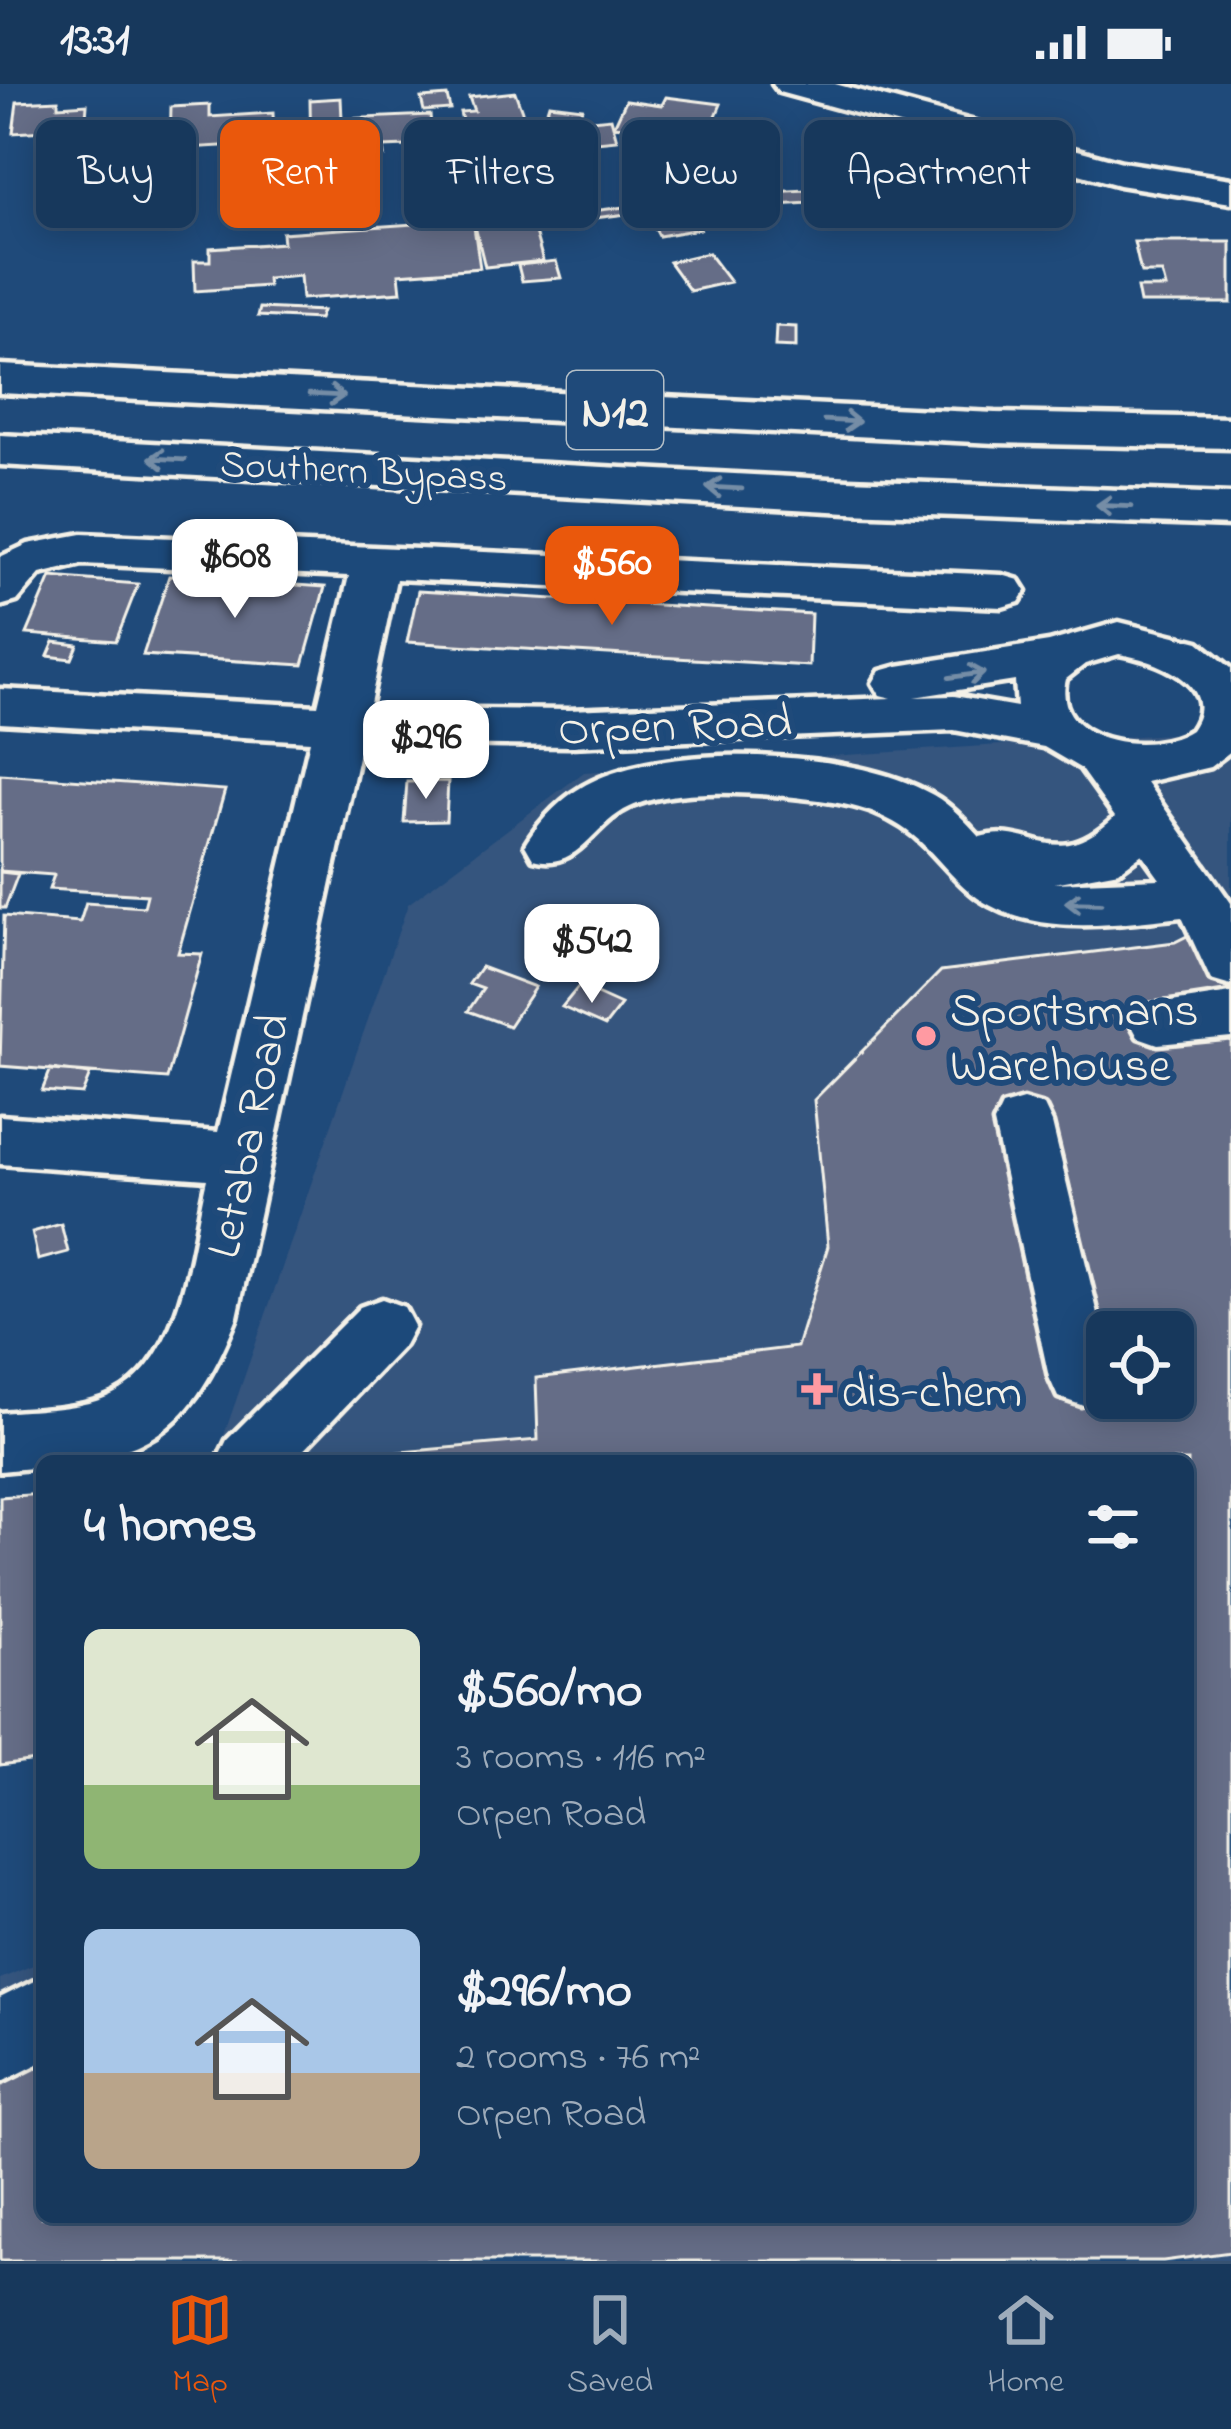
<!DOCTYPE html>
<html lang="en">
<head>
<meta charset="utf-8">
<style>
  body { margin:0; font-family:"Indie Flower",sans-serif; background:#203f62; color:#f1f3f6; height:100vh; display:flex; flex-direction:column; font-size:45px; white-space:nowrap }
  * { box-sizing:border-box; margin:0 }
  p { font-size:39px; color:#9eacbb }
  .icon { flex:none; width:66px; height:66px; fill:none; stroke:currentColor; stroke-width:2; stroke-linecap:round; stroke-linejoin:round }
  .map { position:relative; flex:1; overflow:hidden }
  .sheet { position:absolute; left:36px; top:1371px; width:1158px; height:768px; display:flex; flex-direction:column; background:#17385c; border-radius:18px; box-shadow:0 6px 30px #0003,0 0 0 3px #365272 }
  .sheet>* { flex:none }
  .guide { position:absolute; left:36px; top:36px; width:1161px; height:108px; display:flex; gap:24px }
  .fabs { position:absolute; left:1086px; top:1227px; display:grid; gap:24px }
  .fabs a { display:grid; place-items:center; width:108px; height:108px; border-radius:18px; background:#17385c; box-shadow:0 6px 30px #0003,0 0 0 3px #365272; font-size:60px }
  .price { position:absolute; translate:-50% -102px; padding:0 27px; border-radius:24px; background:#fff; color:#222; font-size:39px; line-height:78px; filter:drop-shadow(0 3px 6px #0008) }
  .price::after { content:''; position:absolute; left:50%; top:72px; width:36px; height:27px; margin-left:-18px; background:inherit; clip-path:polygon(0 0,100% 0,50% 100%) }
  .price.current { background:#ea580c; color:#fff }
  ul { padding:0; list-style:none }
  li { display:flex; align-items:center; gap:36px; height:300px; padding:0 48px }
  li span { display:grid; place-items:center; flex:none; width:336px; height:240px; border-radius:18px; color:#555 }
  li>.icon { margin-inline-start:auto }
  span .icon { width:144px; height:144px; fill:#fffc; stroke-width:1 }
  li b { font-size:51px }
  h2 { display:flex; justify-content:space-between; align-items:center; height:144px; padding:0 48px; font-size:51px }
  .pill { padding:0 42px; border-radius:18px; background:#17385c; box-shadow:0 6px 30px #0003,0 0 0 3px #365272; font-size:42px; line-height:108px }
  .pill.current { background:#ea580c; color:#fff }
  .status { display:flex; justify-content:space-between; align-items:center; height:84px; padding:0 60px; background:#17385c; direction:ltr }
  .status svg { height:33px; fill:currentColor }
  .dock { display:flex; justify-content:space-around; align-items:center; height:168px; border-top:3px solid #365272; background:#17385c; font-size:33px; color:#9eacbb }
  .dock a { display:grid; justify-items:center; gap:6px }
  .dock .current { color:#ea580c }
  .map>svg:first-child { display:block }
  .built { fill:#34547e; fill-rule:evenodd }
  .building { fill:#656d87; stroke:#f4f1e8; stroke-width:3; fill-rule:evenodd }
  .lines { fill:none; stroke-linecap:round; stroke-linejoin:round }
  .minor-casing { stroke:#f4f1e8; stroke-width:9 }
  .highway-casing { stroke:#f4f1e8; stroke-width:9 }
  .minor { fill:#1f4a7a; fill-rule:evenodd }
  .highway { fill:#1f4a7a; fill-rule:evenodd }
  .oneway { stroke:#748da6 }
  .poi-dot { fill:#ff9aa2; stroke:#1f4a7a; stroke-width:4.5 }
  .labels { text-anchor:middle; stroke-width:12; stroke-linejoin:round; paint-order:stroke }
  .far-street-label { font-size:39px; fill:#f4f1e8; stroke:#1f4a7a }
  .shield { fill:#1f4a7a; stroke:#b4bfc7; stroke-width:3 }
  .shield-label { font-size:45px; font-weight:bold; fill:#f4f1e8 }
  .street-label { font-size:48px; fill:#f4f1e8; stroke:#1f4a7a }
  .poi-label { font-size:48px; fill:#f4f1e8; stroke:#1f4a7a; text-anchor:start }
</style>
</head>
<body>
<div class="status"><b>13:31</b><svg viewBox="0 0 49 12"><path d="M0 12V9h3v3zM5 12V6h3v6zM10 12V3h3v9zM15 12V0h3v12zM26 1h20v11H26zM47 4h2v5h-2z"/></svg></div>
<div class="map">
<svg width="1231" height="2177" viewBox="0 0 1231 2177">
  <rect width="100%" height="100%" fill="#1f4a7a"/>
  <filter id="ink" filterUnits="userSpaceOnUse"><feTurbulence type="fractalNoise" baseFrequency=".00833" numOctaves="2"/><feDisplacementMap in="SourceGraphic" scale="24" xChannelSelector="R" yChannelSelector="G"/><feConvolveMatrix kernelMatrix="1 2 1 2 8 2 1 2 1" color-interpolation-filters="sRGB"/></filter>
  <g filter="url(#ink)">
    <!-- built -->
    <path class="built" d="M1231,646V2177H0V1895L40,1878L42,1873V2133H1188V1377H215L408,820L584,688ZM1107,1248H1173V1314H1107Z"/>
    <!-- building -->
    <path class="building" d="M515,8L523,30L545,33L549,20L582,24L567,64L512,58L517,46L465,49L460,28L474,27L469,13Z
      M447,12L450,25L424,27L421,14Z
      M666,13L721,20L713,39L750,44L743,61L696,55L692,63L661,59L666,48L614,42L626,16L662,21Z
      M341,14L342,35L430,31L433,61L383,63L384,72L335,74L334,68L311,69L310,16Z
      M58,16V22L87,20L86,33L62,34L61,46L13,49L17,18Z
      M210,21V33L273,29L274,59L170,65L171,23Z
      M611,34L617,56L597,58L591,36Z
      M950,94L956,108L890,113L884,100Z
      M839,104L843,117L809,119L806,106Z
      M806,106L809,119L777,121L773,108Z
      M641,121L643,128L586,135L584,128Z
      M691,130L700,145L659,152L651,137Z
      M473,136L480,184L399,190L401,208L302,215L300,192L267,195L268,202L195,207L194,177H210V164L283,159L282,149Z
      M532,137L543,177L485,183L475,142Z
      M1134,158H1231V219H1140L1137,204H1166L1162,189H1141Z
      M708,169L730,198L690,207L669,178Z
      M556,177L561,194L522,197L518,181Z
      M260,224L322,227L319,235L258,232Z
      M776,242L796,243V263L775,262Z
      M169,492L325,503L303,581L143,571Z
      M51,493L138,500L116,557L27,550Z
      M418,507L811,530L809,582L407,558Z
      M54,558L78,561L72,575L48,572Z
      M0,690L225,706L178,869L202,870L167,995L0,982L4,832L80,838L86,819L144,823L147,811L49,805L54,791L0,787Z
      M448,697L446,737L404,738L407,698Z
      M0,788L18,790L5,824H0Z
      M1231,830V2168L1163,2177H0V1965L42,1937V2133H1188V1377H299L538,1356L536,1294L797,1263L828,1162L814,1016L941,887L1175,858ZM1107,1248H1173V1314H1107Z
      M481,883L535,903L509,942L468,927L483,905L469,900Z
      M579,902L621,921L605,942L562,923Z
      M51,985L90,990L82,1010L42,1007Z
      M61,1140L68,1168L38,1176L32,1148Z
      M42,1410V1675L0,1681V1413Z"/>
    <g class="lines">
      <!-- minor casing -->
      <g class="minor-casing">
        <path id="minor" d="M773,0H835L1122,78L1231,95V119L1119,101L779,8Z
          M82,450L1002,491L1019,496L1026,507L1019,518L1002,523L396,495L369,624L569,626L892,614L880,611L873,599L880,587L898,582L1049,558L1119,538L1199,558L1231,584V667L1210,683L1146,698L1231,819V902L1211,896L1182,833C1117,840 1036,854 978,814C958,800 943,780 926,763C894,730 856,720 811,715C762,709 676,702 630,723C592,740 579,788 533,775L525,761C540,736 564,711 591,698C671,658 855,665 933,711C951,721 966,738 980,753C1033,738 1054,791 1115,733L1080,684L1044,663L954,646L569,662L361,659L237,1233C196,1334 157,1377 42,1377V1383L0,1387V1329C33,1326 71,1326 102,1315C184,1286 190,1166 207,1095L0,1080V1032L218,1048L310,657L0,639V605L318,622L349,492L82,480L40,490L17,517L0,522V473L28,460ZM1119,570C1153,575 1224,600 1191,646C1151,673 1050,659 1066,595L1085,580ZM1015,597L1017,623L954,612L914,613ZM1142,770L1160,795L1054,799L1119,787Z
          M1231,909V953L1158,960L1138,953L1130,938L1138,923Z
          M1023,1016L1044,1022L1052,1039L1107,1268L1104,1313L1081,1321L1058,1313L1049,1293L994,1039L1002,1022Z
          M382,1215L404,1223L414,1242L404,1261L293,1377H217L227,1356L360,1223Z
          M42,1893V1978L0,1999V1914Z"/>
      </g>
      <!-- highway casing -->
      <g class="highway-casing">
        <path id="highway" d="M0,281L995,329L1231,334V364L995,359L0,309Z
          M0,351L848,396L1231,410V442L848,428L0,381Z"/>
      </g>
      <!-- minor -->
      <use href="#minor" class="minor"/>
      <!-- highway -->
      <use href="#highway" class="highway"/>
    </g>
    <!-- one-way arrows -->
    <defs><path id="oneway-shaft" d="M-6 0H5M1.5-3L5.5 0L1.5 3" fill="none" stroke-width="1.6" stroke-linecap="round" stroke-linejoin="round" transform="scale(3)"/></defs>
    <g class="oneway">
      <use href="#oneway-shaft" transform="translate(327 311) rotate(3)"/>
      <use href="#oneway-shaft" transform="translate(842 337) rotate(3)"/>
      <use href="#oneway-shaft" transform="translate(167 375) rotate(-177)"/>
      <use href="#oneway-shaft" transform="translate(724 404) rotate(-177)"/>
      <use href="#oneway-shaft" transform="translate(1114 422) rotate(-178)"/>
      <use href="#oneway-shaft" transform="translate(967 591) rotate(-8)"/>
      <use href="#oneway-shaft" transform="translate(1083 819) rotate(-179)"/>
    </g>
  </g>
  <!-- markers -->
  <g class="poi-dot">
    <circle cx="926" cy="952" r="12"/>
    <path d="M811 1287h12v12h12v12h-12v12h-12v-12h-12v-12h12z"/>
  </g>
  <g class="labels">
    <!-- far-street labels -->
    <g class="far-street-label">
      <text transform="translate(364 385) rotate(3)" y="14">Southern Bypass</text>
    </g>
    <!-- shield labels -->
    <rect class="shield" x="567" y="287" width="96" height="78" rx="9"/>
    <g class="shield-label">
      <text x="615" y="342">N12</text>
    </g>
    <!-- street labels -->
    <g class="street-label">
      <text transform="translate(675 639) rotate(-2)" y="17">Orpen Road</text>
      <text transform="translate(246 1051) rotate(-78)" y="17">Letaba Road</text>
    </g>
    <!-- poi labels -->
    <g class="poi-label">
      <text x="950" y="941">Sportsmans<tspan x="950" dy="55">Warehouse</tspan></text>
      <text x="841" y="1322">dis-chem</text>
    </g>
  </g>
</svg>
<div class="fabs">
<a><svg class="icon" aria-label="locate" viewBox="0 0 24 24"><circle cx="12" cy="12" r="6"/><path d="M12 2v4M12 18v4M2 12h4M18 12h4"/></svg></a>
</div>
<b class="price" style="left:235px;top:537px">$608</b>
<b class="price current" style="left:612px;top:544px">$560</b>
<b class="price" style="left:426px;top:718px">$296</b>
<b class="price" style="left:592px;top:922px">$542</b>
<div class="guide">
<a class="pill">Buy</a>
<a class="pill current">Rent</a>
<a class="pill">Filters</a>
<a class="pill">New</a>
<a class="pill">Apartment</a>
</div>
<section class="sheet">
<h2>4 homes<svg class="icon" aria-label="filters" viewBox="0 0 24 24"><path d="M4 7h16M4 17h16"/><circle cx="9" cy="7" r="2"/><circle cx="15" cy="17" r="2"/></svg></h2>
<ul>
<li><span style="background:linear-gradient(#dfe7d0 65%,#8fb573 0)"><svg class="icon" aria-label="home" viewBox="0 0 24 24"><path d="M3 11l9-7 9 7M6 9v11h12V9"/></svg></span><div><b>$560/mo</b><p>3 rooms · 116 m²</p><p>Orpen Road</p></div></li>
<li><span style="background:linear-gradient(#a9c7e8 60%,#b9a48a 0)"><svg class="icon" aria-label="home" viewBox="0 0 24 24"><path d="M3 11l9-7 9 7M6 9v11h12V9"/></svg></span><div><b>$296/mo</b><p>2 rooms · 76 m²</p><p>Orpen Road</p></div></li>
</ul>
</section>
</div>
<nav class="dock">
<a class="current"><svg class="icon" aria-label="map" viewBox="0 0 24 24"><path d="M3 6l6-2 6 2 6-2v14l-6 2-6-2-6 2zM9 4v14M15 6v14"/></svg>Map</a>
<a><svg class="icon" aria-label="saved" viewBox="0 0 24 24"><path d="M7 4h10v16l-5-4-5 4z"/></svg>Saved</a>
<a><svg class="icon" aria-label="home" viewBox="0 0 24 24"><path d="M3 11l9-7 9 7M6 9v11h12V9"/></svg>Home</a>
</nav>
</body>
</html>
